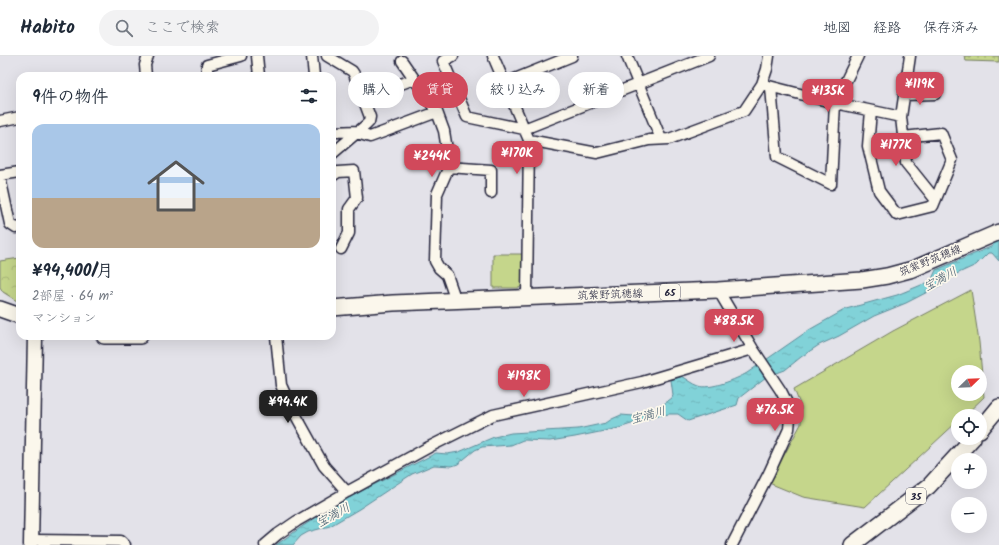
<!DOCTYPE html>
<html lang="ja">
<head>
<meta charset="utf-8">
<style>
  body { margin:0; font-family:Kalam,"Klee One",sans-serif; background:#f2f2f3; color:#1f2937; height:100vh; display:flex; flex-direction:column; font-size:15px; white-space:nowrap }
  * { box-sizing:border-box; margin:0 }
  p { font-size:13px; color:#747a83 }
  .icon { flex:none; width:22px; height:22px; fill:none; stroke:currentColor; stroke-width:2; stroke-linecap:round; stroke-linejoin:round }
  .map { position:relative; flex:1; overflow:hidden }
  .side { position:absolute; left:16px; top:16px; width:320px; height:268px; display:flex; flex-direction:column; background:#fff; border-radius:12px; box-shadow:0 4px 16px #0002 }
  .side>* { flex:none }
  .top-card { position:absolute; left:348px; top:16px; width:380px; height:36px; display:flex; gap:8px }
  .needle { width:26px; rotate:67deg }
  .fabs { position:absolute; left:951px; top:309px; display:grid; gap:8px }
  .fabs a { display:grid; place-items:center; width:36px; height:36px; border-radius:50%; background:#fff; box-shadow:0 4px 16px #0002; font-size:20px }
  .price { position:absolute; translate:-50% -34px; padding:0 9px; border-radius:8px; background:#d1495b; color:#fff; font-size:13px; line-height:26px; filter:drop-shadow(0 1px 2px #0008) }
  .price::after { content:''; position:absolute; left:50%; top:24px; width:12px; height:9px; margin-left:-6px; background:inherit; clip-path:polygon(0 0,100% 0,50% 100%) }
  .price.selected { background:#222; color:#fff }
  ul { padding:0; list-style:none }
  li { display:grid; align-content:center; gap:8px; height:212px; padding:0 16px }
  li+li { border-top:1px solid #e0e1e3 }
  li span { display:grid; place-items:center; height:124px; border-radius:12px; color:#555 }
  li>.icon { margin-inline-start:auto }
  span .icon { width:72px; height:72px; fill:#fffc; stroke-width:1 }
  li b { font-size:17px }
  h2 { display:flex; justify-content:space-between; align-items:center; height:48px; padding:0 16px; font-size:17px }
  .chip { padding:0 14px; border-radius:18px; background:#fff; box-shadow:0 4px 16px #0002; font-size:14px; line-height:36px }
  .chip.selected { background:#d1495b; color:#fff }
  header { display:flex; align-items:center; gap:24px; box-sizing:border-box; height:56px; padding:0 20px; background:#fff; border-bottom:1px solid #e0e1e3 }
  header strong { font-size:19px }
  nav { display:flex; gap:22px; margin-inline-start:auto; font-size:14px }
  .search { width:280px; height:36px; background:#f2f2f3; display:flex; align-items:center; gap:10px; box-sizing:border-box; padding:0 14px; border-radius:22px; color:#747a83; font-size:15px }
  .map>svg:first-child { display:block }
  .grass { fill:url(#grass-dots); stroke:#747c63 }
  .forest { fill:url(#forest-crowns); stroke:#747c63 }
  .park { fill:#c5d68b; stroke:#747c63; fill-rule:evenodd }
  .water { fill:url(#water-ripples); stroke:#5b8c99 }
  .lines { fill:none; stroke-linecap:round; stroke-linejoin:round }
  .street-casing { stroke:#22223b; stroke-width:13 }
  .secondary-casing { stroke:#22223b; stroke-width:17 }
  .primary-casing { stroke:#22223b; stroke-width:18 }
  .street { stroke:#fbf7ec; stroke-width:10 }
  .secondary { stroke:#fbf7ec; stroke-width:14 }
  .primary { stroke:#fbf7ec; stroke-width:15 }
  .labels { text-anchor:middle; stroke-width:3.5; stroke-linejoin:round; paint-order:stroke }
  .shield { fill:#fbf7ec; stroke:#636270; stroke-width:1 }
  .shield-label { font-size:10px; font-weight:bold; fill:#22223b }
  .street-label { font-size:11px; fill:#22223b; stroke:#fbf7ec }
  .water-label { font-size:12px; font-style:italic; fill:#3e576a; stroke:#fbf7ec }
</style>
</head>
<body>
<header>
<strong>Habito</strong>
<div class="search"><svg class="icon" aria-label="search" viewBox="0 0 24 24"><circle cx="10" cy="10" r="6"/><path d="M15 15l6 6"/></svg>ここで検索</div>
<nav><a>地図</a><a>経路</a><a>保存済み</a></nav>
</header>
<div class="map">
<svg width="999" height="489" viewBox="0 0 999 489">
  <defs>
    <pattern id="grass-dots" width="8" height="8" patternUnits="userSpaceOnUse"><rect width="8" height="8" fill="#c5d68b"/><path d="M2 2h.1M6 6h.1" fill="none" stroke="#a9b779" stroke-width="1.8" stroke-linecap="round"/></pattern>
    <pattern id="forest-crowns" width="20" height="18" patternUnits="userSpaceOnUse"><rect width="20" height="18" fill="#c5d68b"/><path d="M2 6a3 3 0 1 1 6 0M12 15a3 3 0 1 1 6 0" fill="none" stroke="#a9b779"/></pattern>
    <pattern id="water-ripples" width="26" height="14" patternUnits="userSpaceOnUse"><rect width="26" height="14" fill="#81d2d8"/><path d="M2 4q2-2 4 0t4 0M15 11q2-2 4 0t4 0" fill="none" stroke="#6fb4ba"/></pattern>
  </defs>
  <rect width="100%" height="100%" fill="#e3e2e9"/>
  <filter id="ink" filterUnits="userSpaceOnUse"><feTurbulence type="fractalNoise" baseFrequency=".025" numOctaves="2"/><feDisplacementMap in="SourceGraphic" scale="8" xChannelSelector="R" yChannelSelector="G"/><feConvolveMatrix kernelMatrix="1 2 1 2 8 2 1 2 1" color-interpolation-filters="sRGB"/></filter>
  <g filter="url(#ink)">
    <!-- grass -->
    <path class="grass" d="M964,0H999V6L966,5Z"/>
    <!-- forest -->
    <path class="forest" d="M20,202V247L3,236L0,231V205Z"/>
    <!-- park -->
    <path class="park" d="M493,198H525V228L519,232H493Z
      M971,234L979,286L984,341L964,360H958V365L865,451L803,441L769,427L801,368V351L794,333L893,275ZM958,316H980V338H958Z"/>
    <!-- water -->
    <path class="water" d="M999,185V205L992,197H988L976,209L952,220L945,227L906,247L874,260L839,280L819,289L801,301L785,314L766,321L739,342L737,349L688,365L678,358H669L656,360L619,372L575,381L550,385L523,384L511,389L482,391L475,394L458,408L452,410L434,409L412,418L359,453L330,470L308,476L301,480L293,489H276L303,470L342,445L436,397L447,398L459,396L494,381L511,377L578,373L606,367L612,363L621,359L634,360L653,356L672,342L673,339L671,324L682,320C687,323 693,328 699,330C710,334 737,323 747,317L809,274L846,253L897,239L931,225L936,214L993,190L992,188Z"/>
    <g class="lines">
      <!-- street casing -->
      <g class="street-casing">
        <path id="street" d="M257,0L259,20
          M312,0L314,20
          M327,0L352,15L354,18L370,61L369,66L366,69L332,98
          M453,0L443,5L467,61L524,73L709,0
          M493,0L529,84L527,241
          M627,0L661,83
          M910,0L901,61L906,107L935,143
          M402,5L437,56
          M146,20L145,9L148,0
          M207,20V9L241,0
          M505,27L572,0
          M765,29L835,47L901,61
          M771,31L777,101L831,128L835,47L858,0
          M904,39L935,38
          M364,42L414,23
          M871,55L868,90L879,135L897,159L933,150L952,104L941,77L903,81
          M0,65L20,61
          M332,76L359,75
          M357,77L370,81L437,56L444,75L449,106L447,115L437,138L435,205L439,212L447,219L456,245
          M529,84L597,97L649,84L669,83L744,55L762,28L767,13L769,0
          M448,111L491,114V137
          M0,119L20,116
          M332,120L338,116L354,115L357,142L349,153V177L341,193
          M0,121L10,168L16,172L20,171
          M718,234L753,293L781,335L790,353V362L789,373L769,417L732,489
          M276,280L281,329L289,347L324,410L347,436
          M31,484L121,485L125,489
          M265,489L278,478L297,465L347,436L429,391L493,359L642,326L753,293"/>
      </g>
      <!-- secondary casing -->
      <g class="secondary-casing">
        <path id="secondary" d="M31,489L35,280"/>
      </g>
      <!-- primary casing -->
      <g class="primary-casing">
        <path id="primary" d="M332,252L393,247L718,234L862,224L887,220L913,213L999,176
          M0,253L20,260
          M104,280H140
          M980,374L999,351
          M852,489L929,430L973,382"/>
      </g>
      <!-- street -->
      <use href="#street" class="street"/>
      <!-- secondary -->
      <use href="#secondary" class="secondary"/>
      <!-- primary -->
      <use href="#primary" class="primary"/>
    </g>
  </g>
  <g class="labels">
    <!-- shield labels -->
    <g class="shield">
      <rect x="660" y="228" width="20" height="16" rx="3"/>
      <rect x="906" y="432" width="20" height="16" rx="3"/>
    </g>
    <g class="shield-label">
      <text x="670" y="240">65</text>
      <text x="916" y="444">35</text>
    </g>
    <!-- street labels -->
    <g class="street-label">
      <text transform="translate(930 204) rotate(-22)" y="4">筑紫野筑穂線</text>
      <text transform="translate(610 238) rotate(-2)" y="4">筑紫野筑穂線</text>
    </g>
    <!-- water labels -->
    <g class="water-label">
      <text transform="translate(940 223) rotate(-29)" y="4">宝満川</text>
      <text transform="translate(648 359) rotate(-15)" y="4">宝満川</text>
      <text transform="translate(333 459) rotate(-29)" y="4">宝満川</text>
    </g>
  </g>
</svg>
<div class="fabs">
<a><svg class="needle" viewBox="-14 -14 28 28"><path d="M0-13l5 13h-10z" fill="#e53935"/><path d="M0 13l5-13h-10z" fill="#747a83"/></svg></a>
<a><svg class="icon" aria-label="locate" viewBox="0 0 24 24"><circle cx="12" cy="12" r="6"/><path d="M12 2v4M12 18v4M2 12h4M18 12h4"/></svg></a>
<a>+</a>
<a>−</a>
</div>
<b class="price" style="left:920px;top:50px">¥119K</b>
<b class="price" style="left:828px;top:57px">¥135K</b>
<b class="price" style="left:896px;top:111px">¥177K</b>
<b class="price" style="left:517px;top:119px">¥170K</b>
<b class="price" style="left:432px;top:122px">¥244K</b>
<b class="price" style="left:734px;top:287px">¥88.5K</b>
<b class="price" style="left:524px;top:342px">¥198K</b>
<b class="price selected" style="left:288px;top:368px">¥94.4K</b>
<b class="price" style="left:775px;top:376px">¥76.5K</b>
<div class="top-card">
<a class="chip">購入</a>
<a class="chip selected">賃貸</a>
<a class="chip">絞り込み</a>
<a class="chip">新着</a>
</div>
<section class="side">
<h2>9件の物件<svg class="icon" aria-label="filters" viewBox="0 0 24 24"><path d="M4 7h16M4 17h16"/><circle cx="9" cy="7" r="2"/><circle cx="15" cy="17" r="2"/></svg></h2>
<ul>
<li><span style="background:linear-gradient(#a9c7e8 60%,#b9a48a 0)"><svg class="icon" aria-label="home" viewBox="0 0 24 24"><path d="M3 11l9-7 9 7M6 9v11h12V9"/></svg></span><div><b>¥94,400/月</b><p>2部屋 · 64 m²</p><p>マンション</p></div></li>
</ul>
</section>
</div>
</body>
</html>
